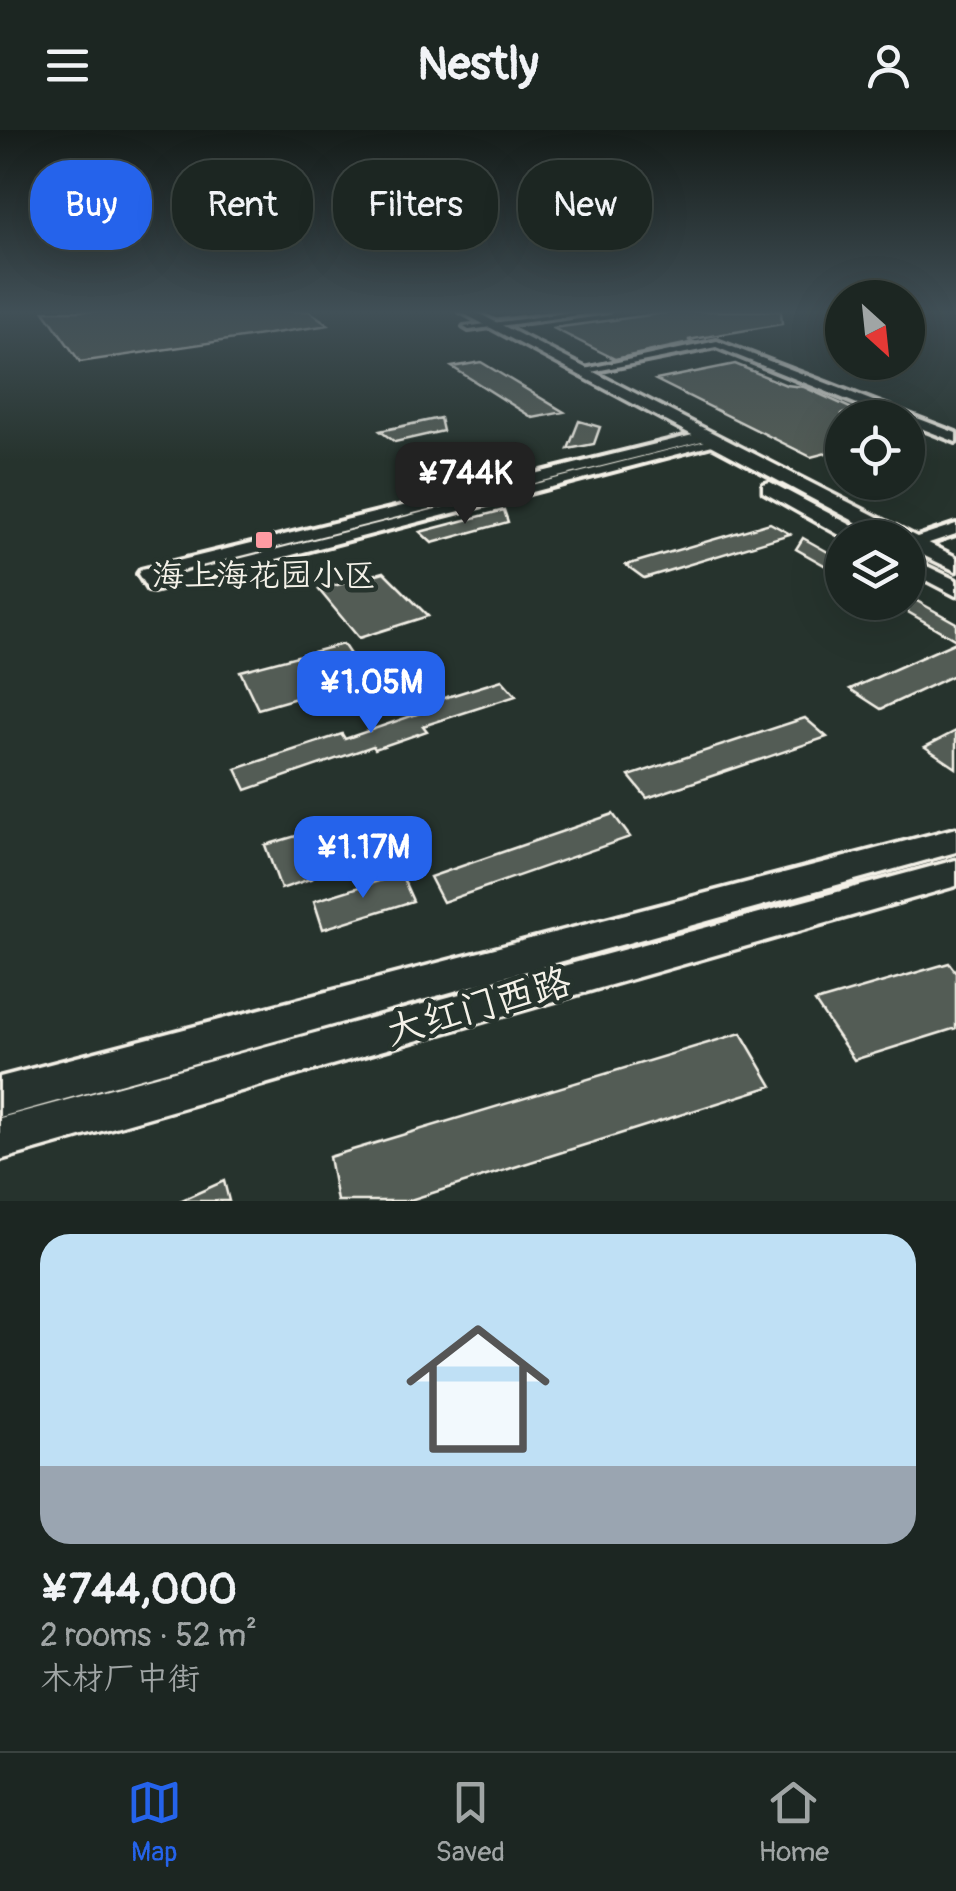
<!DOCTYPE html>
<html lang="en">
<head>
<meta charset="utf-8">
<style>
  body { margin:0; font-family:Pangolin,"LXGW WenKai TC",sans-serif; background:#29322f; color:#f1f3f6; height:100vh; display:flex; flex-direction:column; font-size:38px; white-space:nowrap }
  * { box-sizing:border-box; margin:0 }
  p { font-size:32px; color:#a0a5a5 }
  .icon { flex:none; width:55px; height:55px; fill:none; stroke:currentColor; stroke-width:2; stroke-linecap:round; stroke-linejoin:round }
  .map { position:relative; height:1071px; overflow:hidden }
  .panel { display:flex; flex-direction:column; background:#1c2622; flex:1 }
  .panel>* { flex:none }
  .top-card { position:absolute; left:30px; top:30px; width:898px; height:90px; display:flex; gap:20px }
  .needle { width:65px; rotate:153deg }
  .tools { position:absolute; left:825px; top:150px; display:grid; gap:20px }
  .tools a { display:grid; place-items:center; width:100px; height:100px; border-radius:50%; background:#1c2622; box-shadow:0 10px 40px #0002,0 0 0 2px #3a4340; font-size:50px }
  .price { position:absolute; translate:-50% -85px; padding:0 22px; border-radius:20px; background:#2563eb; color:#fff; font-size:32px; line-height:65px; filter:drop-shadow(0 2px 5px #0008) }
  .price::after { content:''; position:absolute; left:50%; top:60px; width:30px; height:22px; margin-left:-15px; background:inherit; clip-path:polygon(0 0,100% 0,50% 100%) }
  .price.current { background:#222; color:#fff }
  ul { padding:0; list-style:none }
  li { display:grid; align-content:center; gap:20px; height:530px; padding:0 40px }
  li span { display:grid; place-items:center; height:310px; border-radius:30px; color:#555 }
  li>.icon { margin-inline-start:auto }
  span .icon { width:180px; height:180px; fill:#fffc; stroke-width:1 }
  li b { font-size:42px }
  .pill { padding:0 35px; border-radius:40px; background:#1c2622; box-shadow:0 10px 40px #0002,0 0 0 2px #3a4340; font-size:35px; line-height:90px }
  .pill.current { background:#2563eb; color:#fff }
  header { display:flex; justify-content:space-between; align-items:center; height:130px; padding:0 40px; background:#1c2622; font-size:45px; font-weight:700 }
  .tabs { display:flex; justify-content:space-around; align-items:center; height:140px; border-top:2px solid #3a4340; background:#1c2622; font-size:28px; color:#a0a5a5 }
  .tabs a { display:grid; justify-items:center; gap:5px }
  .tabs .current { color:#2563eb }
  .map>svg:first-child { display:block }
  .building { fill:#525c55; stroke:#f4f1e8; stroke-width:2.5 }
  .lines { fill:none; stroke-linecap:round; stroke-linejoin:round }
  .minor-casing { stroke:#f4f1e8; stroke-width:8 }
  .major-casing { stroke:#f4f1e8; stroke-width:7 }
  .minor { fill:#26332d; fill-rule:evenodd }
  .major { fill:#26332d; fill-rule:evenodd }
  .poi-dot { fill:#ff9aa2; stroke:#26332d; stroke-width:4 }
  .labels { text-anchor:middle; stroke-width:9; stroke-linejoin:round; paint-order:stroke }
  .poi-label { font-size:32px; fill:#f4f1e8; stroke:#26332d }
  .near-street-label { font-size:38px; fill:#f4f1e8; stroke:#26332d }
</style>
</head>
<body>
<header><svg class="icon" aria-label="menu" viewBox="0 0 24 24"><path d="M4 6h16M4 12h16M4 18h16"/></svg>Nestly<svg class="icon" aria-label="person" viewBox="0 0 24 24"><circle cx="12" cy="8" r="4"/><path d="M4 21q1-7 8-7t8 7"/></svg></header>
<div class="map">
<svg width="956" height="1071" viewBox="0 0 956 1071">
  <rect width="100%" height="100%" fill="#26332d"/>
  <filter id="ink" filterUnits="userSpaceOnUse"><feTurbulence type="fractalNoise" baseFrequency=".01" numOctaves="2"/><feDisplacementMap in="SourceGraphic" scale="20" xChannelSelector="R" yChannelSelector="G"/><feConvolveMatrix kernelMatrix="1 2 1 2 8 2 1 2 1" color-interpolation-filters="sRGB"/></filter>
  <g filter="url(#ink)">
    <!-- building -->
    <path class="building" d="M44,181H309L329,195L80,232Z
      M680,181H781L782,194L688,210L694,212L615,229L553,198Z
      M481,232L564,282L533,288L452,237Z
      M735,234L786,255L804,257L857,281L842,284V319L811,327L656,250Z
      M440,288L443,301L395,312L380,301Z
      M579,291L600,297L594,314L568,319Z
      M504,380L508,392L432,413L420,402Z
      M770,393L790,404L644,448L626,435Z
      M803,408L842,430V445L796,419Z
      M384,442L428,486L359,508L319,460Z
      M908,466L956,493V510L908,482Z
      M956,512V544L881,579L850,559Z
      M343,514L366,548L258,579L240,541Z
      M502,550L516,566L423,596L427,601L375,619L373,616L246,660L236,639L342,604L345,609L423,582L418,576Z
      M805,588L827,607L647,668L629,646Z
      M956,601V638L925,617Z
      M613,684L630,707L443,772L430,747Z
      M296,706L313,748L281,759L265,715Z
      M401,744L413,771L323,799L314,771Z
      M949,833L956,842V898L854,930L815,872Z
      M741,903L772,956L407,1071H337L329,1027Z
      M224,1051L229,1071H180Z"/>
    <g class="lines">
      <!-- minor casing -->
      <g class="minor-casing">
        <path id="minor" d="M579,181H608L469,200L464,197Z
          M717,211L956,303V312L908,293V288H892L716,217L581,244L575,241Z
          M705,302L712,306L710,309L157,447L159,449L717,308L724,312L154,461L148,460L138,444L141,440Z
          M956,394V404L914,418L908,415V410Z"/>
      </g>
      <!-- major casing -->
      <g class="major-casing">
        <path id="major" d="M459,181H474L956,427V441L908,418V408H886Z
          M770,352L868,404L871,408H845L763,362V354Z
          M908,427L956,450V466L908,441Z
          M956,698V722L0,987V947Z
          M956,730V756L0,1030V988Z"/>
      </g>
      <!-- minor -->
      <use href="#minor" class="minor"/>
      <!-- major -->
      <use href="#major" class="major"/>
    </g>
  </g>
  <!-- sky -->
  <linearGradient id="sky" x2="0" y2="1"><stop stop-color="#151c19"/><stop offset="0.55" stop-color="#415057"/><stop offset="1" stop-color="#415057" stop-opacity="0"/></linearGradient>
  <rect width="956" height="331" fill="url(#sky)"/>
  <!-- markers -->
  <rect class="poi-dot" x="254" y="400" width="20" height="20" rx="5"/>
  <g class="labels">
    <!-- poi labels -->
    <g class="poi-label">
      <text x="264" y="456">海上海花园小区</text>
    </g>
    <!-- near-street labels -->
    <g class="near-street-label">
      <text transform="translate(478 876) rotate(-16)" y="13">大红门西路</text>
    </g>
  </g>
</svg>
<div class="tools">
<a><svg class="needle" viewBox="-14 -14 28 28"><path d="M0-13l5 13h-10z" fill="#e53935"/><path d="M0 13l5-13h-10z" fill="#a0a5a5"/></svg></a>
<a><svg class="icon" aria-label="locate" viewBox="0 0 24 24"><circle cx="12" cy="12" r="6"/><path d="M12 2v4M12 18v4M2 12h4M18 12h4"/></svg></a>
<a><svg class="icon" aria-label="layers" viewBox="0 0 24 24"><path d="M12 4l9 5-9 5-9-5zM3 14l9 5 9-5"/></svg></a>
</div>
<b class="price current" style="left:465px;top:397px">¥744K</b>
<b class="price" style="left:371px;top:606px">¥1.05M</b>
<b class="price" style="left:363px;top:771px">¥1.17M</b>
<div class="top-card">
<a class="pill current">Buy</a>
<a class="pill">Rent</a>
<a class="pill">Filters</a>
<a class="pill">New</a>
</div>
</div>
<section class="panel">
<ul>
<li><span style="background:linear-gradient(#bfe0f5 75%,#9aa5b1 0)"><svg class="icon" aria-label="home" viewBox="0 0 24 24"><path d="M3 11l9-7 9 7M6 9v11h12V9"/></svg></span><div><b>¥744,000</b><p>2 rooms · 52 m²</p><p>木材厂中街</p></div></li>
</ul>
</section>
<nav class="tabs">
<a class="current"><svg class="icon" aria-label="map" viewBox="0 0 24 24"><path d="M3 6l6-2 6 2 6-2v14l-6 2-6-2-6 2zM9 4v14M15 6v14"/></svg>Map</a>
<a><svg class="icon" aria-label="saved" viewBox="0 0 24 24"><path d="M7 4h10v16l-5-4-5 4z"/></svg>Saved</a>
<a><svg class="icon" aria-label="home" viewBox="0 0 24 24"><path d="M3 11l9-7 9 7M6 9v11h12V9"/></svg>Home</a>
</nav>
</body>
</html>
